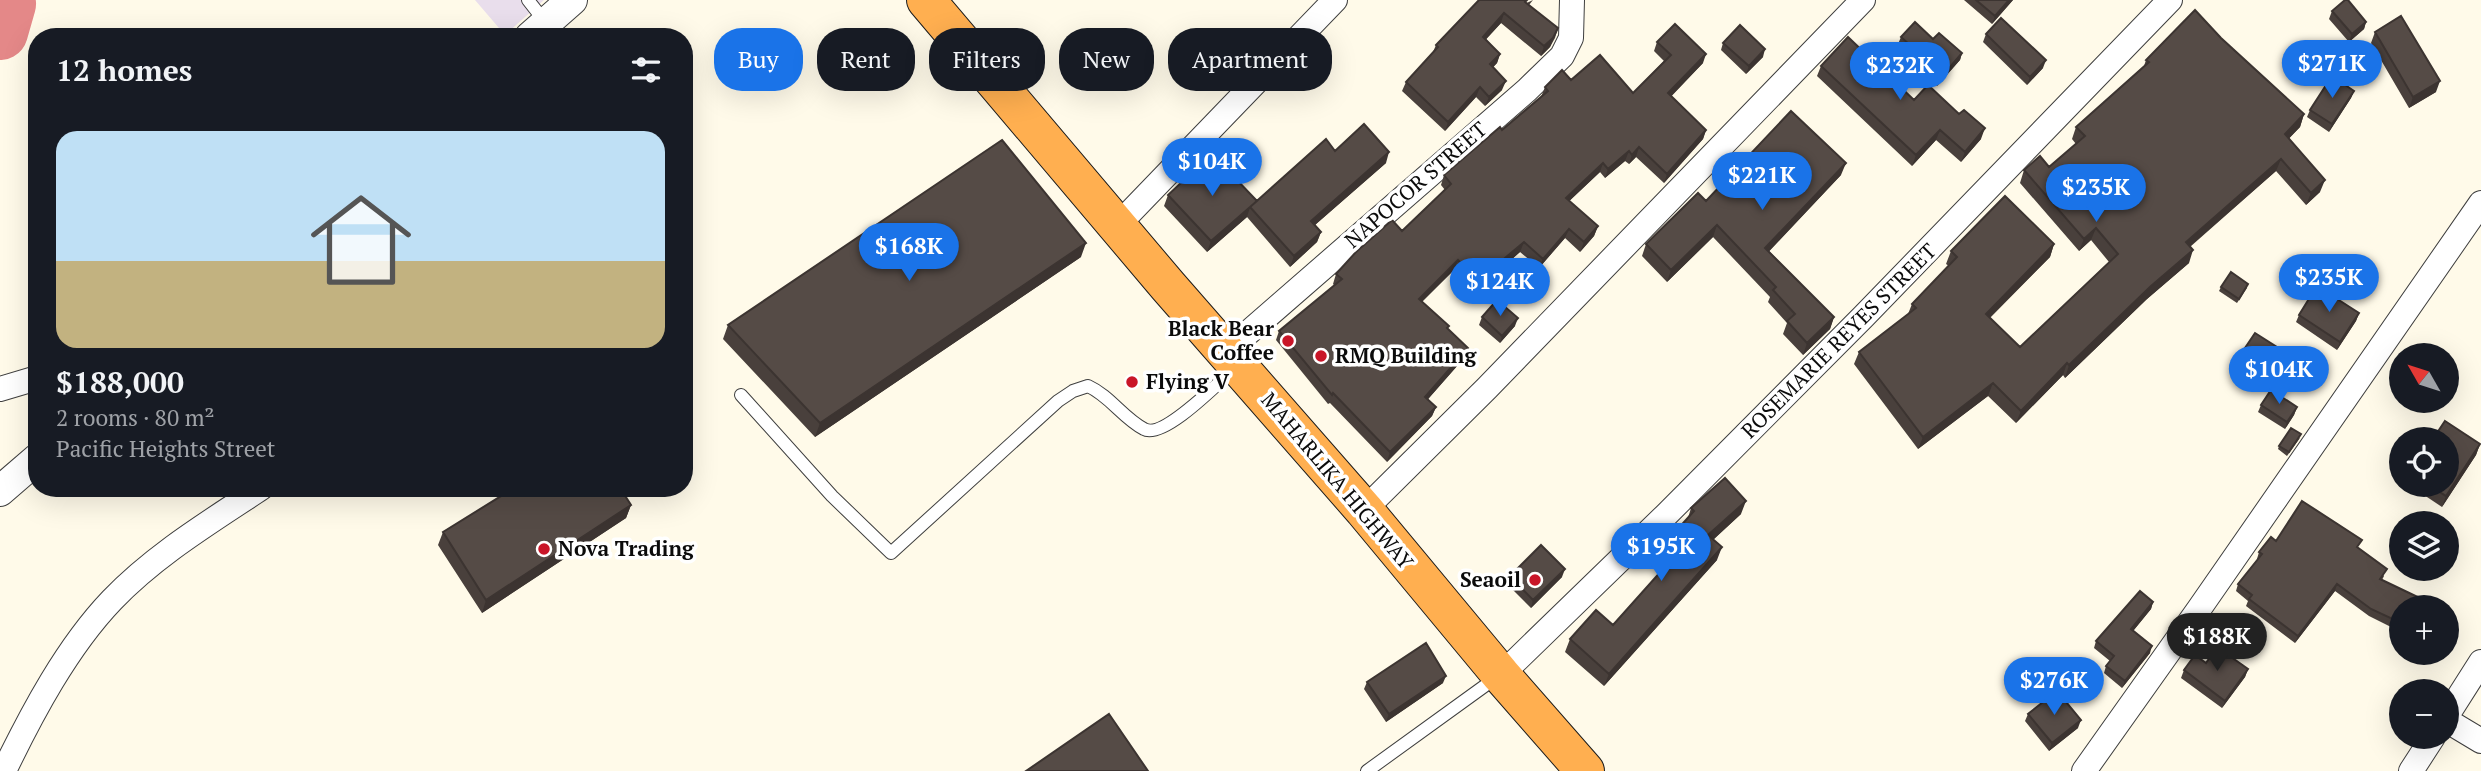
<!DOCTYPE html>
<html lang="en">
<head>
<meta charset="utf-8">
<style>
  body { margin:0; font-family:"PT Serif",serif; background:#20242c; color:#f1f3f6; height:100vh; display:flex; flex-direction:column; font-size:26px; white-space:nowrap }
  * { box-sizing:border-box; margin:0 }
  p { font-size:23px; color:#9ea1a6 }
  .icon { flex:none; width:38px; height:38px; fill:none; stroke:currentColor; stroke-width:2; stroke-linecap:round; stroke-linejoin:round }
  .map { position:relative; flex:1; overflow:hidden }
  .drawer { position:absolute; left:28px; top:28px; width:665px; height:469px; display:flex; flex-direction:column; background:#171b24; border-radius:28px; box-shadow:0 7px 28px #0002 }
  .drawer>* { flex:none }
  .banner { position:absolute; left:714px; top:28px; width:665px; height:63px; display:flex; gap:14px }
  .needle { width:46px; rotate:309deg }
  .controls { position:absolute; left:2389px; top:343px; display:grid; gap:14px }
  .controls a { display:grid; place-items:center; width:70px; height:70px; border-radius:50%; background:#171b24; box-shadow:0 7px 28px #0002; font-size:35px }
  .price { position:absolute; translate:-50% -60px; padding:0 16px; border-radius:24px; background:#1a73e8; color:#fff; font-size:23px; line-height:46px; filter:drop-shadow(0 2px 4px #0008) }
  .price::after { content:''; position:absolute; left:50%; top:42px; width:21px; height:16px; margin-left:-10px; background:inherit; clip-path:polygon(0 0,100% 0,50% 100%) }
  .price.on { background:#222; color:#fff }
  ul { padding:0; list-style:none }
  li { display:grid; align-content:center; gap:14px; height:371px; padding:0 28px }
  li+li { border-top:2px solid #363941 }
  li span { display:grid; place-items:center; height:217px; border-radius:21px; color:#555 }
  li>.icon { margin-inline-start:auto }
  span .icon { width:126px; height:126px; fill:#fffc; stroke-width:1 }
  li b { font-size:30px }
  h2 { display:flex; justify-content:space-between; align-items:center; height:84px; padding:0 28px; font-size:30px }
  .chip { padding:0 24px; border-radius:28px; background:#171b24; box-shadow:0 7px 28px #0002; font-size:24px; line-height:63px }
  .chip.on { background:#1a73e8; color:#fff }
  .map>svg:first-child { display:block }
  .industrial { fill:#e9deec }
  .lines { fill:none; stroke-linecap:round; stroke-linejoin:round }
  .taxiway { stroke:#e48888; stroke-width:56 }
  .service-casing { stroke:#3e3e3e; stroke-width:14 }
  .minor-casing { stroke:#3e3e3e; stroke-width:26 }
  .tertiary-casing { stroke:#3e3e3e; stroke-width:32 }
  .trunk-casing { stroke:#1c1c1c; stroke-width:40 }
  .service { stroke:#fff; stroke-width:12 }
  .minor { stroke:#fff; stroke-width:24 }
  .tertiary { stroke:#fff; stroke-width:30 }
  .trunk { stroke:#ffaf50; stroke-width:38 }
  .wall { fill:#49403c }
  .shaded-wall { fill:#3c3431 }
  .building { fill:#554b46; stroke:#3c3431; stroke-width:2 }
  .poi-dot { fill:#c91528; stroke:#fff; stroke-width:2.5 }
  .labels { text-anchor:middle; stroke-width:7; stroke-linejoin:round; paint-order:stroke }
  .street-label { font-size:21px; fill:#0b0b0b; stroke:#fff }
  .poi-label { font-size:21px; font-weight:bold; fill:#0b0b0b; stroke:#fff; text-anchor:start }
</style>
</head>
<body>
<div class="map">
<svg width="2481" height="771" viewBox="0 0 2481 771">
  <rect width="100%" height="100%" fill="#fffae9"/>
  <!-- industrial -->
  <path class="industrial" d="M475,0H544L505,35Z"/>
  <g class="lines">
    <!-- taxiway -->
    <path class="taxiway" d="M0,32L8,4L6,0"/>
    <!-- service casing -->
    <g class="service-casing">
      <path id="service" d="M528,0L546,23
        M741,395L832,496L891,553L1058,401L1073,391L1088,386C1110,396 1123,418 1144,429C1163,440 1219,382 1235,368
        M1367,771L1497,677"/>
    </g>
    <!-- minor casing -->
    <g class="minor-casing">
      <path id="minor" d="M1117,226L1335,0
        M1226,352L1527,90L1562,56L1571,38L1572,0
        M0,389L37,378
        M1364,510L1487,388L1863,0
        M1501,675L1666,515L1864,316L2170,0
        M2446,717L2481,662
        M2446,720L2481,741
        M4,771C32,713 67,647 112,600C155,555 210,522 261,488
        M2084,771L2199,609L2481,203
        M2411,771L2433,737"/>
    </g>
    <!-- tertiary casing -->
    <g class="tertiary-casing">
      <path id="tertiary" d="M530,37L572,0
        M0,491L37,459"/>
    </g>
    <!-- trunk casing -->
    <g class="trunk-casing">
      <path id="trunk" d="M926,0L1168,286L1364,510L1501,675L1585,771"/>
    </g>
    <!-- service -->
    <use href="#service" class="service"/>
    <!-- minor -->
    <use href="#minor" class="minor"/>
    <!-- tertiary -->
    <use href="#tertiary" class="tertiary"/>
    <!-- trunk -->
    <use href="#trunk" class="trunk"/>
  </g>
  <!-- wall -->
  <path class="wall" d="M1533,0L1529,5L1558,28L1555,38L1550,47L1541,56L1501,23L1486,39L1500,54L1497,63L1493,67L1502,90L1485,106L1476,97L1445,131L1402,91L1406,82L1433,52L1436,45Z
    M1964,0H2013L1992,24Z
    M2332,11L2366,22L2364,29L2349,42L2329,19Z
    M2375,32L2436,92L2409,108L2371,43Z
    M1986,34L2043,68L2027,85L1983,42Z
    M1901,37L1933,39L1962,53L1960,60L1937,86L1913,66L1916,60L1898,44Z
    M2221,38L2304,114L2300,127L2289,138L2320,192L2306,205L2276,171L2190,247L2189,263L2147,299L2065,378L2063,375L2016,423L1988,396L1918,449L1854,364L1859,352L1908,314L1912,304L1949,266L1946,264L1951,251L2054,244L2050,257L1990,318L2020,347L2109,262L2091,240L2079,251L2020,183L2024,170L2049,167L2076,144L2072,139L2076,127L2144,66L2146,60Z
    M1657,42L1703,63L1671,96L1706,130L1703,139L1664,183L1636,157L1629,164L1625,161L1605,178L1600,172L1569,201L1598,226L1594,236L1580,252L1565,238L1539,268L1520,252L1503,267L1504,268L1500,277L1480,297L1454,270L1422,302L1448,330L1465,357L1428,399L1436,407L1432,416L1387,462L1330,403L1328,404L1276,340L1279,331L1334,285L1333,284L1336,274L1402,231L1445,190L1441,185L1444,175L1502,130L1541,97L1545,87L1571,80L1633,93L1664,61L1654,51Z
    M1723,43L1763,57L1746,74L1721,50Z
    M1821,66L1914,100L1981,139L1961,162L1936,140L1912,166L1817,76Z
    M2354,91L2351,98L2329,132L2307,117L2310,110Z
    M1335,151L1386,163L1315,225L1321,232L1317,242L1290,267L1247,217L1207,252L1164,206L1168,195L1257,201Z
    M1841,175L1769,251L1834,317L1830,329L1803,355L1783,334L1787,323L1768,302L1770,297L1713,237L1667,282L1642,256L1646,244L1706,201Z
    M1081,257L815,437L723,339L728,325Z
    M2221,287L2247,288L2237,303L2219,291Z
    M2359,313L2356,321L2337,350L2296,322L2299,315Z
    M1482,317L1515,326L1500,343L1479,325Z
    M2241,354L2274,355L2260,376L2238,361Z
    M2261,405L2297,407L2294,415L2285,429L2258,412Z
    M2300,438L2287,456L2278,449L2279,446Z
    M2480,444L2476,455L2442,507L2409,485H2446Z
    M631,505L626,518L482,613L438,545L443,532Z
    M1691,508L1741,514L1713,540L1717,560L1604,686L1565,652L1570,639L1613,625L1681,550L1672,542L1677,530L1688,518Z
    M2276,541L2358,548L2384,576L2382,580L2426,601L2423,607H2401V632L2369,616L2335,591L2295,643L2246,606L2248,601L2236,591L2238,584L2258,559H2257L2259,552Z
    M1510,576L1562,577L1531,608L1507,584Z
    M2153,602L2151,609L2133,631L2150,653L2122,688L2104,673L2106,666L2110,661L2094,648L2096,641Z
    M2206,663L2248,669L2245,677L2222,708L2181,678L2184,670Z
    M1367,682L1443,683L1386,722L1364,689Z
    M2028,714L2078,728L2049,751L2025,721Z"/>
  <!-- shaded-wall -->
  <path class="shaded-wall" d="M2009,0H2013L1992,24L1995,16Z
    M1504,13L1501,23L1480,46L1483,37Z
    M2366,22L2364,29L2349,42L2352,34Z
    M1558,28L1550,47L1541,56L1544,46Z
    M1765,49L1763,57L1746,74L1749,66Z
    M1962,53L1960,60L1937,86L1939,80Z
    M1500,54L1497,63L1487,74L1490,64Z
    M1706,54L1703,63L1665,103L1668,93Z
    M2046,60L2043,68L2027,85L2030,77Z
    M1506,81L1502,90L1485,106L1489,97Z
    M2440,81L2436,92L2409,108L2413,97Z
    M1480,87L1476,97L1445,131L1448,122Z
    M2354,91L2351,98L2329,132L2332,124Z
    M2304,114L2300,127L2281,147L2285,134Z
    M1985,128L1981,139L1961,162L1965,152Z
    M1706,130L1703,139L1664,183L1667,174Z
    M1940,130L1936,140L1912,166L1916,155Z
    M1639,147L1636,157L1629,164L1632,155Z
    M1629,151L1625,161L1605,178L1608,169Z
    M1389,152L1386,163L1308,231L1311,221Z
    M2281,159L2276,171L2181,254L2186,242Z
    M1603,163L1600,172L1562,208L1566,198Z
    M1846,163L1841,175L1761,260L1765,248Z
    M2325,180L2320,192L2306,205L2311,193Z
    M1250,207L1247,217L1207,252L1211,241Z
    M1717,225L1713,237L1667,282L1671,270Z
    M1598,226L1594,236L1580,252L1584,242Z
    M2096,228L2091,240L2079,251L2084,239Z
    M1569,229L1565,238L1539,268L1543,259Z
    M1321,232L1317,242L1290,267L1294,256Z
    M1524,242L1520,252L1496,273L1499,263Z
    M1086,243L1081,257L815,437L820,423Z
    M2054,244L2050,257L1981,326L1986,314Z
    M2193,250L2189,263L2147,299L2065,378L2069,365L2151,286Z
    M1458,260L1454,270L1415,308L1419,299Z
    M1504,268L1500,277L1480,297L1483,287Z
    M2359,313L2356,321L2337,350L2340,342Z
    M1834,317L1830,329L1803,355L1807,343Z
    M1518,318L1515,326L1500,343L1502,336Z
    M2277,347L2274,355L2260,376L2263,368Z
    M1468,348L1465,357L1422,406L1425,397Z
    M2067,363L2063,375L2016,423L2021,411Z
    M1993,383L1988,396L1918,449L1923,437Z
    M1436,407L1432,416L1387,462L1390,452Z
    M2297,407L2294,415L2285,429L2287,422Z
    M2480,444L2476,455L2442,507L2446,496Z
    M1746,501L1741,514L1704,548L1708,535Z
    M631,505L626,518L482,613L486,600Z
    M1722,547L1717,560L1604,686L1609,674Z
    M1565,569L1562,577L1531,608L1533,600Z
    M2337,584L2335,591L2295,643L2298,636Z
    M2153,602L2151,609L2129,636L2131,629Z
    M2152,646L2150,653L2122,688L2125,681Z
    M2248,669L2245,677L2222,708L2225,701Z
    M1446,676L1443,683L1386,722L1389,714Z
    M2081,720L2078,728L2049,751L2052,743Z"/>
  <!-- building -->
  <path class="building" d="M1479,0H1527L1525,2L1558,28L1553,38L1544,46L1504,13L1483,37L1500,54L1490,64L1506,81L1489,97L1480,87L1448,122L1406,82L1438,47L1436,45Z
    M1976,0H2009L1995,16Z
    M2345,0H2348L2366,22L2352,34L2332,11Z
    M2195,10L2221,38L2304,114L2285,134L2325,180L2311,193L2281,159L2186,242L2193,250L2151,286L2069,365L2067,363L2021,411L1993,383L1923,437L1859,352L1916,308L1912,304L1957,257L1951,251L2005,196L2054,244L1986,314L2020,347L2118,254L2096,228L2084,239L2024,170L2040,156L2049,167L2085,136L2076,127L2149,62L2146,60Z
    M2401,16L2440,81L2413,97L2375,32Z
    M2001,18L2046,60L2030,77L1986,34Z
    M1915,22L1933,39L1939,33L1962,53L1939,80L1916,59L1920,54L1901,37Z
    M1675,24L1706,54L1668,93L1706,130L1667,174L1639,147L1632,155L1629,151L1608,169L1603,163L1566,198L1598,226L1584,242L1569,229L1543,259L1524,242L1499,263L1504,268L1483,287L1458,260L1419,299L1449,326L1447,328L1468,348L1425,397L1436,407L1390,452L1333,393L1332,395L1279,331L1342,279L1336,274L1356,252L1392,220L1402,231L1451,184L1444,175L1500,127L1502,130L1548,91L1545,87L1562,70L1571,80L1600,55L1633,93L1671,55L1657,42Z
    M1740,25L1765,49L1749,66L1723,43Z
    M1848,37L1914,100L1928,85L1959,114L1964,110L1985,128L1965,152L1940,130L1916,155L1821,66Z
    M2332,76L2354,91L2332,124L2310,110Z
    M1791,111L1846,163L1765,248L1834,317L1807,343L1787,321L1795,314L1773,290L1776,287L1717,225L1671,270L1646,244L1698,193L1706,201Z
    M1364,124L1389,152L1311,221L1321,232L1294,256L1250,207L1326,139L1335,151Z
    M1002,140L1086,243L820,423L728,325Z
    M1212,154L1257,201L1211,241L1168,195Z
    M2231,272L2248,284L2239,299L2221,287Z
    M2317,286L2359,313L2340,342L2299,315Z
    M1497,300L1518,318L1502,336L1482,317Z
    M2255,333L2277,347L2263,368L2241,354Z
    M2271,390L2297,407L2287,422L2261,405Z
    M2445,421L2480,444L2446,496L2429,485H2446V439H2433Z
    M2291,428L2301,434L2289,452L2279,446Z
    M1725,478L1746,501L1708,535L1722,547L1609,674L1570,639L1596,610L1613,625L1689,540L1677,530L1694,511L1691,508Z
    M514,488H620L631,505L486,600L443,532Z
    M2302,501L2362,540L2357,547L2387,569L2380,579L2426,601L2422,607H2401V623L2371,609L2337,584L2298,636L2249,599L2252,595L2238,584L2262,554L2259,552L2271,537L2276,541Z
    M1541,545L1565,569L1533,600L1510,576Z
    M2140,591L2153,602L2131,629L2152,646L2125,681L2106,666L2114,656L2096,641Z
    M1426,643L1446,676L1389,714L1367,682Z
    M2217,647L2248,669L2225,701L2184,670L2195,655L2206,663Z
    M2057,691L2081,720L2052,743L2028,714Z
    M1109,714L1148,771H1026Z"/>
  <!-- markers -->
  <g class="poi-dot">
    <circle cx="1288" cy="341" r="7"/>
    <circle cx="1321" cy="356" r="7"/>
    <circle cx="1132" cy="382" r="7"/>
    <circle cx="544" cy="549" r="7"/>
    <circle cx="1535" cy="580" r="7"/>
  </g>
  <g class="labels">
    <!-- street labels -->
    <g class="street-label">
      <text transform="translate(1416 185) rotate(-41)" y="7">NAPOCOR STREET</text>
      <text transform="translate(1839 341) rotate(-45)" y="7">ROSEMARIE REYES STREET</text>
      <text transform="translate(1337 481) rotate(50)" y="7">MAHARLIKA HIGHWAY</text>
    </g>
    <!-- poi labels -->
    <g class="poi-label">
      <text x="1274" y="336" text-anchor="end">Black Bear<tspan x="1274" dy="24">Coffee</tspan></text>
      <text x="1335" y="363">RMQ Building</text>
      <text x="1146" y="389">Flying V</text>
      <text x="558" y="556">Nova Trading</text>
      <text x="1521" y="587" text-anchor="end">Seaoil</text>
    </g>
  </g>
</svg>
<div class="controls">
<a><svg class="needle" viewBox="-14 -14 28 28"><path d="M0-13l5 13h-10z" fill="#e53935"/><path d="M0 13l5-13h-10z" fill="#9ea1a6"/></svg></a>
<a><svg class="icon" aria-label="locate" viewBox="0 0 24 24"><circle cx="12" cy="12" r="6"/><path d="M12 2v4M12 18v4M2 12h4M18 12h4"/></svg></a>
<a><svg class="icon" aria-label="layers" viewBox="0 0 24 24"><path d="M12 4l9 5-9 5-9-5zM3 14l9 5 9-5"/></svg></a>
<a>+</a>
<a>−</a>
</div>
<b class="price" style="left:2332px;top:100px">$271K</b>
<b class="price" style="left:1900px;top:102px">$232K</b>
<b class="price" style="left:1212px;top:198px">$104K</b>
<b class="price" style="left:1762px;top:212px">$221K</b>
<b class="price" style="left:2096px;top:224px">$235K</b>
<b class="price" style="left:909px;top:283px">$168K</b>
<b class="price" style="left:2329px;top:314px">$235K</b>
<b class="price" style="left:1500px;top:318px">$124K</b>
<b class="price" style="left:2279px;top:406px">$104K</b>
<b class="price" style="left:1661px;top:583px">$195K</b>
<b class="price on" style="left:2217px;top:673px">$188K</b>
<b class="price" style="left:2054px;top:717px">$276K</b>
<div class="banner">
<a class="chip on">Buy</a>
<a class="chip">Rent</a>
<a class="chip">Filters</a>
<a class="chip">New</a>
<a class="chip">Apartment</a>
</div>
<section class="drawer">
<h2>12 homes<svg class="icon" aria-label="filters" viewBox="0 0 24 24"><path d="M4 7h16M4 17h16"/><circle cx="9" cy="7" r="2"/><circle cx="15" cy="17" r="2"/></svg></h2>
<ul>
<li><span style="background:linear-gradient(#bfe0f5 60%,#c2b280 0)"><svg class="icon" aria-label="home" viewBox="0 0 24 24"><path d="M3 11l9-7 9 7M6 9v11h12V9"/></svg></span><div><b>$188,000</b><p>2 rooms · 80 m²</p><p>Pacific Heights Street</p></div></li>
</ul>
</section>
</div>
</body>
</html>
